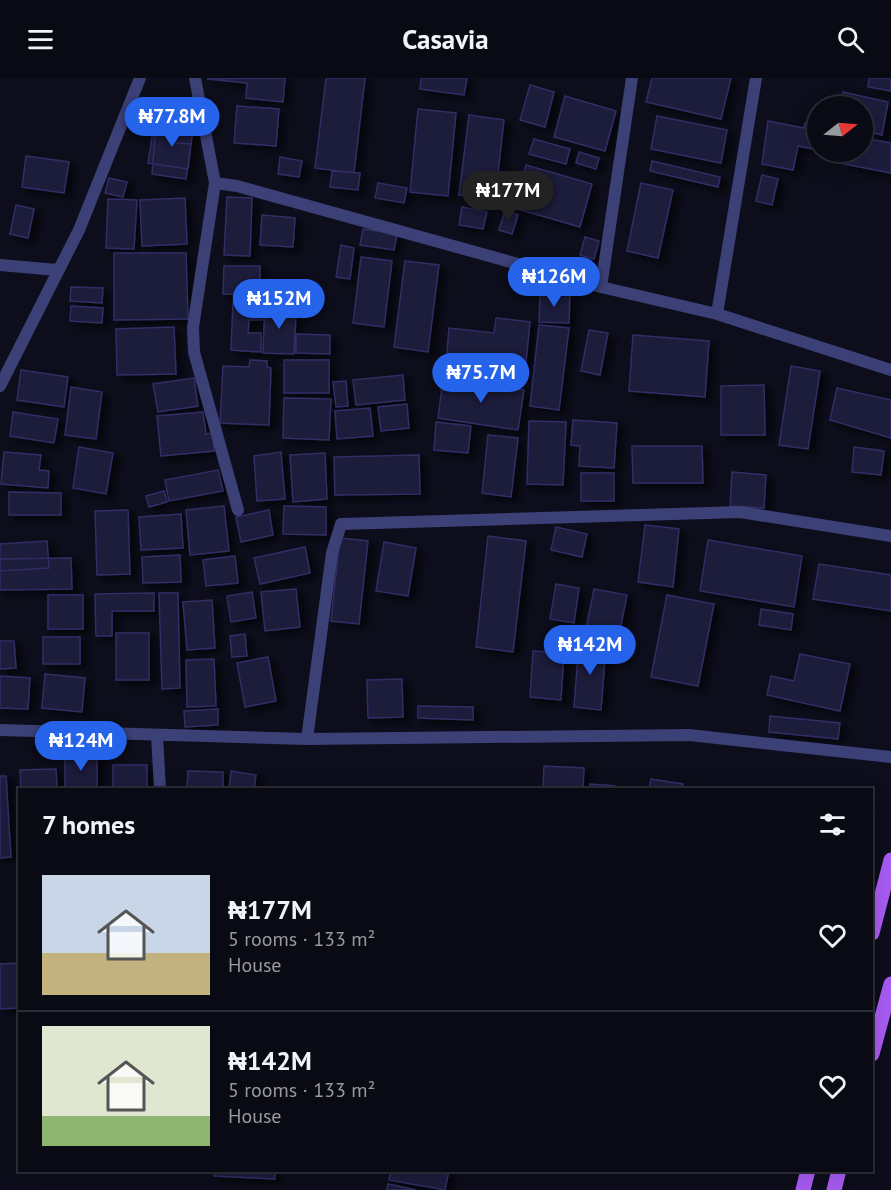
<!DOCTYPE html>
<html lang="en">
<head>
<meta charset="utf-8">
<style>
  body { margin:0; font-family:"PT Sans",sans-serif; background:#13131d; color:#f1f3f6; height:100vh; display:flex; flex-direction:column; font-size:22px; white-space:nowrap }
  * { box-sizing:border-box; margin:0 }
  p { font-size:20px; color:#999aa0 }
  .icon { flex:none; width:33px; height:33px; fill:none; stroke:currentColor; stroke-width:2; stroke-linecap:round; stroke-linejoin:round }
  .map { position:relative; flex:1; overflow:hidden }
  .drawer { position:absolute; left:18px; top:710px; width:855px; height:384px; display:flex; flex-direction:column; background:#0a0a14; border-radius:0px; box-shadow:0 6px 24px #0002,0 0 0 2px #2a2b34 }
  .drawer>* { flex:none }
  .needle { width:39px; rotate:73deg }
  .controls { position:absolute; left:807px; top:18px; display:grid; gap:12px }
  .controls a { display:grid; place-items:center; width:66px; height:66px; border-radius:50%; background:#0a0a14; box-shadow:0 6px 24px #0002,0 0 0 2px #2a2b34; font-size:30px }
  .price { position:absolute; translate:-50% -51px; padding:0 14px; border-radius:21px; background:#2563eb; color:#fff; font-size:20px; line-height:39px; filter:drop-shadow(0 2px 3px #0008) }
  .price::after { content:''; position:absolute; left:50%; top:36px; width:18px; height:14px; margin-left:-9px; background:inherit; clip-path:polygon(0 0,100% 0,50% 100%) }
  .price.on { background:#222; color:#fff }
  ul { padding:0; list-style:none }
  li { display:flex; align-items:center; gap:18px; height:150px; padding:0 24px }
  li+li { border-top:2px solid #2a2b34 }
  li span { display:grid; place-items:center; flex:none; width:168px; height:120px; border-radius:0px; color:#555 }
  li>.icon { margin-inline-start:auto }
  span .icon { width:72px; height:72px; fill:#fffc; stroke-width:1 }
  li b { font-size:26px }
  h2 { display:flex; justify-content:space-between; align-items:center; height:72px; padding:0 24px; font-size:26px }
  header { display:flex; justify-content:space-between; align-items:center; height:78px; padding:0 24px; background:#0a0a14; font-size:27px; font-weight:700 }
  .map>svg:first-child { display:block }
  .building { fill:#1d1a3a; stroke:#322e65; stroke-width:1.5; filter:url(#shadow) }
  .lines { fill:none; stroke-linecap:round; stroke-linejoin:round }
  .street { stroke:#3b4076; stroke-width:12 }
  .primary { stroke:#a75bf2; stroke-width:15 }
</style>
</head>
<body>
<header><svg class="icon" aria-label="menu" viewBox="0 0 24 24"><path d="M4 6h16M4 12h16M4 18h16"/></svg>Casavia<svg class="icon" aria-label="search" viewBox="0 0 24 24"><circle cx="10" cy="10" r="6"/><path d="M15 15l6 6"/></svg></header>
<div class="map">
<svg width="891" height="1112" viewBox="0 0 891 1112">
  <defs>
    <filter id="shadow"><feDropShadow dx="6" dy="4" stdDeviation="3" flood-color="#0009"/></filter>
  </defs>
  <rect width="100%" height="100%" fill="#0d0d1b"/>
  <!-- building -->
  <path class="building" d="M285,0L283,24L246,20L247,5L207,1Z
    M326,0H365L354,95L315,90Z
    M421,0H467L464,17L420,11Z
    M652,0H731L721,41L646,24Z
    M869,0H891V13L868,9Z
    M530,7L554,14L545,49L520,42Z
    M843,14L888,24L882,57L862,52V28H841Z
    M565,18L616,33L605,73L554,59Z
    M237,28L279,31L276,68L234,65Z
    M418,31L456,35L448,118L410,114Z
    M157,34L173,35L176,65L191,66L186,101L152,96Z
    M469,37L504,42L495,121L459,117Z
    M657,38L727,52L721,85L651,71Z
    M768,43L804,50L805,45L818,47V72L798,68L793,92L762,86Z
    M178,48L193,50L188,91L148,85L153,53L176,56Z
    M862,60L891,65V95L844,86L846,74H862Z
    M534,61L570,71L566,86L529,76Z
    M579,74L599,80L596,91L576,85Z
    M26,78L69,84L64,115L22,109Z
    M280,79L302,83L299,99L278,96Z
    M652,83L720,99L718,109L650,93Z
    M526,87L592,106L580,149L514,130Z
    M332,93L360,95L358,112L330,109Z
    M762,97L778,101L772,127L756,123Z
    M109,100L127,104L123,119L105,115Z
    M378,105L407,110L404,125L375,120Z
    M641,105L673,112L658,180L627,173Z
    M227,119L252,120L250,178L224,177Z
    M185,120L187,166L142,168L140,122Z
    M108,121L137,122L134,171L106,170Z
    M16,127L34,131L28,160L10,156Z
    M462,129L487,134L483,151L459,147Z
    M505,133L518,137L512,156L499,152Z
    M262,137L295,140L293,169L260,167Z
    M363,151L397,156L394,172L360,167Z
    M585,159L599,163L594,181L580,177Z
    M341,167L354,170L350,201L336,199Z
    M114,175H186L188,241L114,242Z
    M361,179L392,183L384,249L353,245Z
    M405,183L439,187L428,274L394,269Z
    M224,188H260V217L223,216Z
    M71,209L103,210L102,225L70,223Z
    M540,214L570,215L569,245L539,244Z
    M233,224L262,225V242H249L248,255H261V274L231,272Z
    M265,225L283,226V231H289V236L296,237L294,276L263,275Z
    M71,228L103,230L102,245L70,243Z
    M496,240L530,244L525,293L446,285L449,250L494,255Z
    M539,247L569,250L559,332L530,328Z
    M174,249L176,296L117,297L116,251Z
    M589,252L608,255L600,297L581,293Z
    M296,256L330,257V276L296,275Z
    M633,257L709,263L705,319L629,313Z
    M250,282L267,283V289L271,290L269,347L220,345L223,288L249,289Z
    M284,282H329V315H284Z
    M791,288L820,293L808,371L779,367Z
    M21,292L68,299L64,329L17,322Z
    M403,297L405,322L356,327L353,302Z
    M194,300L198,328L158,334L153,306Z
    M443,301L524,312L518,352L438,340Z
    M346,303L348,328L336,329L333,304Z
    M764,307L765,357H721V308Z
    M71,309L102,314L96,361L65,357Z
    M837,310L891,322V360L830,342Z
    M284,320L331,321L329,362L283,360Z
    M407,326L409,350L381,353L378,329Z
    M370,330L373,358L337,361L335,333Z
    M13,334L58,341L54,365L10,358Z
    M203,334L206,356L213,355L214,373L161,378L157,338Z
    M573,342L617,345L614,390L579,388L580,368L571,367Z
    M529,343L566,344L563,407L527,406Z
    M436,344L471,348L468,375L434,372Z
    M488,357L518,360L511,419L482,415Z
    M632,368H702L703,405H633Z
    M79,369L113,375L106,416L73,410Z
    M854,369L884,373L881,397L852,394Z
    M4,374L41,377L39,392L49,393L48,410L1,406Z
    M281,374L285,421L257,423L254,378Z
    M325,375L327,421L293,424L290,377Z
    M419,377L420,416L335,417L334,379Z
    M218,392L223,413L169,423L165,402Z
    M732,394L766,397L764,430L730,428Z
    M581,395H614V423H581Z
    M164,413L167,424L149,429L146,418Z
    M9,414L61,415V437H9Z
    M224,428L229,473L190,477L186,432Z
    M284,428L326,429V457L283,456Z
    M128,432L130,496L97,497L95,433Z
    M269,432L273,457L241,464L236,439Z
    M181,436L183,470L141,472L139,439Z
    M645,447L679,451L673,509L638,504Z
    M556,449L587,456L582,479L551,472Z
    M488,458L526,463L513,574L476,569Z
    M340,460L368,463L359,546L331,543Z
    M708,462L802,478L794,529L700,513Z
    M47,463L49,490L0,493V466Z
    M384,464L416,470L408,518L376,513Z
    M305,469L310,495L260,506L254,480Z
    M180,477L181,504L143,505L142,479Z
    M235,478L238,505L206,508L203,482Z
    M71,480L72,511L0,512V481Z
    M819,486L891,497V533L813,521Z
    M556,506L579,510L574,545L550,541Z
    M296,511L300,549L265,553L261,514Z
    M594,511L627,517L618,562L585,556Z
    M252,514L256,540L231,544L227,518Z
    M154,515V533H112V558H96L95,516Z
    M159,515H178L180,610L162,611Z
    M48,517H83V551H48Z
    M667,517L714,526L698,608L651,599Z
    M212,522L215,570L187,572L183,524Z
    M761,531L793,536L791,552L759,547Z
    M116,555H149V602H116Z
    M245,556L247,578L232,579L230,558Z
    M43,559H80V586H43Z
    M0,563H14L16,590L0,591Z
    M579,565L606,567L601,632L574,629Z
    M533,573L564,575L561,622L530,619Z
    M800,576L850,586L840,633L767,617L771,598L794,603Z
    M268,579L276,623L245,629L237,585Z
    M214,581L216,628L187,629L186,582Z
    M45,596L85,600L82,634L42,630Z
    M0,598L30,600L28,631L0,630Z
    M402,601L403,639L368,640L367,602Z
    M418,628L473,629V642L418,640Z
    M218,631V647L185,649L184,633Z
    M770,638L840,645L838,661L769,654Z
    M65,676H97V711H65Z
    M113,687H147V711H113Z
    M544,688L584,690L583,711H543Z
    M56,691L57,711H21L20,692Z
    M188,693L223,694V711H187Z
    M231,693L256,697L254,711H229Z
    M0,698H6L11,779L0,780Z
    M651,701L683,706V711H649Z
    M590,706L616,708V711H589Z
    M20,885V930L0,931V886Z
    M214,1092H275V1101L214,1098Z
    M391,1092H449L445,1112L389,1102Z
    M388,1106L416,1112H387Z"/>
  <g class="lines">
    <!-- street -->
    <path class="street" d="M195,0L215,105L237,108L601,209L717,236L891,292
      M215,105L193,249L194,274L238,432
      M0,187L57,192
      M601,209L632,0
      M717,236L756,0
      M0,308L79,152L140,0
      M0,652L307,661L689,657L891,679
      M157,658L160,711
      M307,661L332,475L341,446L740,434L891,458"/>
    <!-- primary -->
    <path class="primary" d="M872,855L891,782
      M872,976L891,906
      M803,1112L808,1092
      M834,1112L839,1092"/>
  </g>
</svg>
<div class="controls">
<a><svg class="needle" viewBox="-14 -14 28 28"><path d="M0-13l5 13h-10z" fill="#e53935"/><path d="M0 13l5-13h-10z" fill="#999aa0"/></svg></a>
</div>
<b class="price" style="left:172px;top:70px">₦77.8M</b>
<b class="price on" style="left:508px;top:144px">₦177M</b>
<b class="price" style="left:554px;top:230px">₦126M</b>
<b class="price" style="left:279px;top:252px">₦152M</b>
<b class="price" style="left:481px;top:326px">₦75.7M</b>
<b class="price" style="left:590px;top:598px">₦142M</b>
<b class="price" style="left:81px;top:694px">₦124M</b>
<section class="drawer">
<h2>7 homes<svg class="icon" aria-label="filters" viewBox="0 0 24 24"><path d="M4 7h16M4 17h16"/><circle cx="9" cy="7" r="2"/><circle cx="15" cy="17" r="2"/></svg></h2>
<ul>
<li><span style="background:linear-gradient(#c9d6e8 65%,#c2b280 0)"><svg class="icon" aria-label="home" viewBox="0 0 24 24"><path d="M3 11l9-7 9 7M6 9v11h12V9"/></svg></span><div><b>₦177M</b><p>5 rooms · 133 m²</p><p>House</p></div><svg class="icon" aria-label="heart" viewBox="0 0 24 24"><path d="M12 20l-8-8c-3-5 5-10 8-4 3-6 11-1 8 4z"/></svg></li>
<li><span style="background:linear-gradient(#dfe7d0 75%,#8fb573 0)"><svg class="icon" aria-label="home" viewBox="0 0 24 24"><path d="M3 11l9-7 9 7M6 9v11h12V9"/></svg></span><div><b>₦142M</b><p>5 rooms · 133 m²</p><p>House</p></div><svg class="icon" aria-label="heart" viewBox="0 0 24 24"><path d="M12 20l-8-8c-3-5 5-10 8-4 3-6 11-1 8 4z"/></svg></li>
</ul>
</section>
</div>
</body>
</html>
